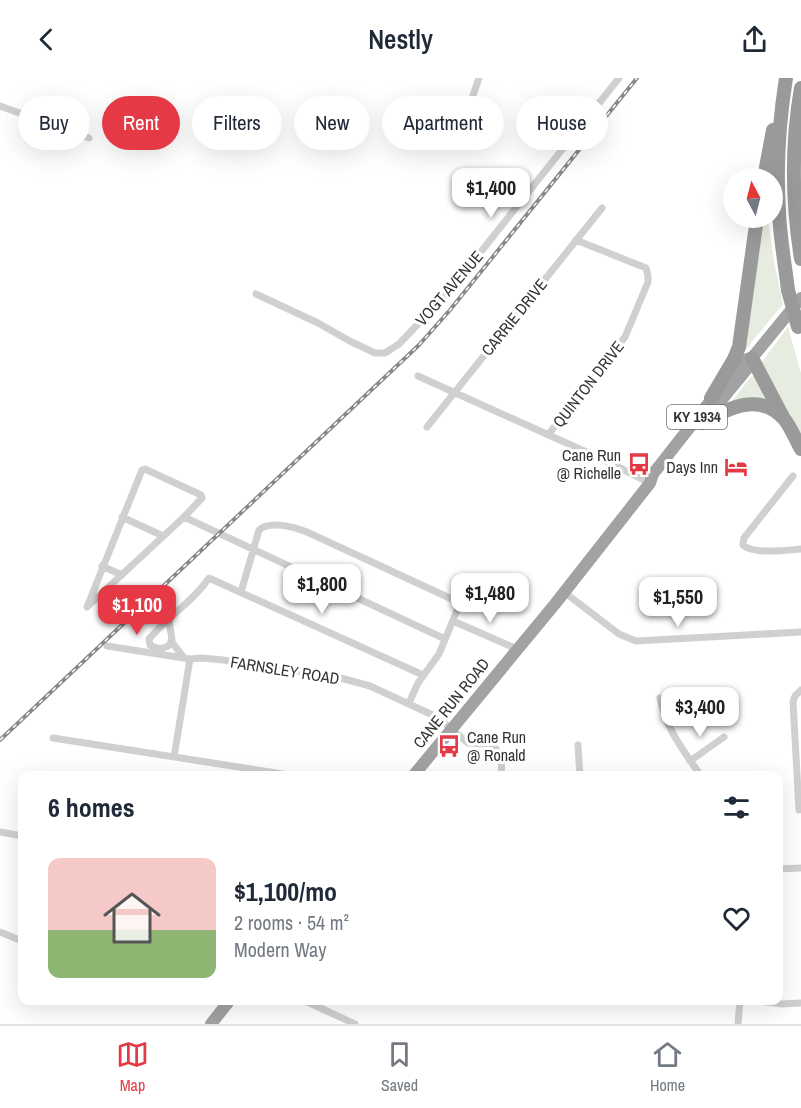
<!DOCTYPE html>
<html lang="en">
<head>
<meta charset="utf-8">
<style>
  body { margin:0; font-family:"Archivo Narrow",sans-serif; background:#f6f6f7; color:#1f2937; height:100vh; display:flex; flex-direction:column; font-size:22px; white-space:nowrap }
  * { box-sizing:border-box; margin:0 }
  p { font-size:20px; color:#747a83 }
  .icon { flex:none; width:33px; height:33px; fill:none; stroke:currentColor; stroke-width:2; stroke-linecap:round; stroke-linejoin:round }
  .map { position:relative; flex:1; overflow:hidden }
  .drawer { position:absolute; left:18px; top:693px; width:765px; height:234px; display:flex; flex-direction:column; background:#fff; border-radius:12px; box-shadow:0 6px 24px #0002 }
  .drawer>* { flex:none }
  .guide { position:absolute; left:18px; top:18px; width:765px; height:54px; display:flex; gap:12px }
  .needle { width:39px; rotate:353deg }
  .tools { position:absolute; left:723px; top:90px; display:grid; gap:12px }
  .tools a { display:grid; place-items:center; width:60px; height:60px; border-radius:50%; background:#fff; box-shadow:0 6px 24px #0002; font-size:30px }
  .price { position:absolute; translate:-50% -51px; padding:0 14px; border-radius:12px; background:#fff; color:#222; font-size:20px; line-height:39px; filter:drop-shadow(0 2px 3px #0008) }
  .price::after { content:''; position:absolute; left:50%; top:36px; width:18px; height:14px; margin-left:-9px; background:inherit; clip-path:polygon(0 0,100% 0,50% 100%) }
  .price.on { background:#e63946; color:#fff }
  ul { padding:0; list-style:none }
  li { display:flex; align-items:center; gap:18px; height:150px; padding:0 30px }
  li+li { border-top:2px solid #e0e1e3 }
  li span { display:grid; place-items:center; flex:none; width:168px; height:120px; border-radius:12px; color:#555 }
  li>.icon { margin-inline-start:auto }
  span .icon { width:72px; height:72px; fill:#fffc; stroke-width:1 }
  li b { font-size:26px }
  h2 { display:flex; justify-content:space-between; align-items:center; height:72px; padding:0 30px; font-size:26px }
  .tag { padding:0 21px; border-radius:27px; background:#fff; box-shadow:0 6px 24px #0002; font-size:21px; line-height:54px }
  .tag.on { background:#e63946; color:#fff }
  header { display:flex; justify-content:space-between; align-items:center; height:78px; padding:0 30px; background:#fff; font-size:27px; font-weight:600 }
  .dock { display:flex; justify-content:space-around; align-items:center; height:84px; border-top:2px solid #e0e1e3; background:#fff; font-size:16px; color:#747a83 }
  .dock a { display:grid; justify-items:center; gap:3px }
  .dock .on { color:#e63946 }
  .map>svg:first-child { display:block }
  .green { fill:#e6ecdf }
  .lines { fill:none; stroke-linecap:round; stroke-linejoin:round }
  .minor { stroke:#d0d0d0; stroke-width:7 }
  .trunk { stroke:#a2a2a2; stroke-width:12 }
  .motorway { stroke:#9a9a9a; stroke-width:14 }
  .rail-casing { stroke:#888; stroke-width:4 }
  .rail { stroke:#fff; stroke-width:1.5; stroke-dasharray:4.5; stroke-linecap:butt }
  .motorway-bridge { stroke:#9a9a9a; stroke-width:14 }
  .labels { text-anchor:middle; stroke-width:6; stroke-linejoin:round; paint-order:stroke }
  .shield { fill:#fff; stroke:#707070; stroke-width:1.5 }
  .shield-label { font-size:15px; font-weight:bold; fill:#333 }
  .street-label { font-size:16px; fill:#333; stroke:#fff }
  .poi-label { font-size:16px; fill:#333; stroke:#fff; text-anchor:end }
</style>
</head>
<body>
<header><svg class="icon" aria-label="back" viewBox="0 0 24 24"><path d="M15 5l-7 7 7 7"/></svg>Nestly<svg class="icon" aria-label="share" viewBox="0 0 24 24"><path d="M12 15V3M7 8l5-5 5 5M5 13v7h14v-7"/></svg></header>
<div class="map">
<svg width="801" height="946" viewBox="0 0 801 946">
  <rect width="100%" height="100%" fill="#fff"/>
  <!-- green -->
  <path class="green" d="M760,140H768L774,184L783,226L738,281Z
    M788,249L801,295V361L761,285Z
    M755,297L768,325L731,324L751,299Z"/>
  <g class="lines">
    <!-- minor -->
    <path class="minor" d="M0,28L89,60
      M457,65L479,0
      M256,216L318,245L355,266
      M352,264L375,275H385L399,266L439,224L472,185L619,0
      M418,298L604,382L650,405
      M427,349L602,130
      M548,357L625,259L648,204V198L646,190L576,162
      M145,391L201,417L202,420L184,439L87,529L142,392Z
      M793,398L744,460L743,467C753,477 787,472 801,471
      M122,439L163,458
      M184,439L445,561
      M102,488L122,497
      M241,514L259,452C269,442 295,449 307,454L454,522L458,525V530L439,576L418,605L409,625
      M564,514L619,556L636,563L801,554
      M169,542L172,562L170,567C163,571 158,572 150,567L149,561C167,539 193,524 209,500L423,597
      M453,543L517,571
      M171,563L184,580
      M107,568L190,581L202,580L223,582L337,599L370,608L437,639L468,665L488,666L495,669L501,680L502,698
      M660,620C666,651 683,672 701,698
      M53,660L296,698
      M578,667L580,698
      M174,679L190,581
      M690,683L724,659
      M799,732L793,624L795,618L801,612
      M0,754L22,758
      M778,791L801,790
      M0,854L22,863
      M303,922L355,946
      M749,922L782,926L801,925
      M738,946L740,922"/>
    <!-- trunk -->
    <path class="trunk" d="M706,341L751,286L752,280L801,220
      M413,698L555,526L650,405L653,396L737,289L743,282L752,280
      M211,946L230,922"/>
    <!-- motorway -->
    <path class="motorway" d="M786,0C779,44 776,89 779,134C780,160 785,186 788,212
      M801,10C791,67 792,124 801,181
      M764,100L773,52
      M752,280L783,339
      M711,320L734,281L739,269L757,140
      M702,345C728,330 760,313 785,342C791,350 796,362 801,371"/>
    <!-- rail casing -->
    <g class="rail-casing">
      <path id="rail" d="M0,662L419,267L450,232L637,0"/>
    </g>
    <!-- rail -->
    <use href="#rail" class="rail"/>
    <!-- motorway-bridge -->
    <path class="motorway-bridge" d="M788,212L798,249"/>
  </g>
  <!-- icons -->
  <defs>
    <g id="bus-bare" transform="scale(1.8)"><path d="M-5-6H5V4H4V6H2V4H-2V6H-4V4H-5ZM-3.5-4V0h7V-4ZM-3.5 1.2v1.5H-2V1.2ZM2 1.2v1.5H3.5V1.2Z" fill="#e63946" stroke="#fff" stroke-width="2.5" paint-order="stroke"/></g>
    <g id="hotel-bare" transform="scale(1.8)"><path d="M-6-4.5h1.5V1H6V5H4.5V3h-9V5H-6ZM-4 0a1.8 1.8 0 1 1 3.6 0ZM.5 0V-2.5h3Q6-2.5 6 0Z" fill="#e63946" stroke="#fff" stroke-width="2.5" paint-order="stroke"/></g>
  </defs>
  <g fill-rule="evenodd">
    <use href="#bus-bare" x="639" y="386"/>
    <use href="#hotel-bare" x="736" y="389"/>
    <use href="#bus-bare" x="449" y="668"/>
  </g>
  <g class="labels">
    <!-- shield labels -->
    <rect class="shield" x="667" y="327" width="60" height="24" rx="4.5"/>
    <g class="shield-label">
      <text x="697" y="344">KY 1934</text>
    </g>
    <!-- street labels -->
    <g class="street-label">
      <text transform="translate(449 210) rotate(-49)" y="6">VOGT AVENUE</text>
      <text transform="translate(514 239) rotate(-51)" y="6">CARRIE DRIVE</text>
      <text transform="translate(588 306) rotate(-52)" y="6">QUINTON DRIVE</text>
      <text transform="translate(285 592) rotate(9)" y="6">FARNSLEY ROAD</text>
      <text transform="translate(451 625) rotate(-51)" y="6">CANE RUN ROAD</text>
    </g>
    <!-- poi labels -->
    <g class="poi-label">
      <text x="621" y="383">Cane Run<tspan x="621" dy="18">@ Richelle</tspan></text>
      <text x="718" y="395">Days Inn</text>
      <text x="467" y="665" text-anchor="start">Cane Run<tspan x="467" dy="18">@ Ronald</tspan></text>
    </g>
  </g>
</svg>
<div class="tools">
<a><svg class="needle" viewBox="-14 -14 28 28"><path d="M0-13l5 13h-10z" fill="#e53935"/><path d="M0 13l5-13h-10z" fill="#747a83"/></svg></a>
</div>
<b class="price" style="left:491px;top:141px">$1,400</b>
<b class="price" style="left:322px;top:537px">$1,800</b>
<b class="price" style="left:490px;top:546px">$1,480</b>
<b class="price" style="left:678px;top:550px">$1,550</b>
<b class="price on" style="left:137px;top:558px">$1,100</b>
<b class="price" style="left:700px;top:660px">$3,400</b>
<div class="guide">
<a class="tag">Buy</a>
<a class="tag on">Rent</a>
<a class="tag">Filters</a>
<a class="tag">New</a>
<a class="tag">Apartment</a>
<a class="tag">House</a>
</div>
<section class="drawer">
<h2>6 homes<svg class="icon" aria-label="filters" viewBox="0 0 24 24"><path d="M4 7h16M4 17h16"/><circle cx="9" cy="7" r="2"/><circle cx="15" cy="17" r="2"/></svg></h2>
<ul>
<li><span style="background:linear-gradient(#f6c9c9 60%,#8fb573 0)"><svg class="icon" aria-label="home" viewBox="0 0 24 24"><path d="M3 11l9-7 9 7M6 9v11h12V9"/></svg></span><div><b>$1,100/mo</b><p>2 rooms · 54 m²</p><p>Modern Way</p></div><svg class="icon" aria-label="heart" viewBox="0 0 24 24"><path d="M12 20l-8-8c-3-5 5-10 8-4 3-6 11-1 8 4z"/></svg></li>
</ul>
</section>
</div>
<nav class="dock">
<a class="on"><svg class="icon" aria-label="map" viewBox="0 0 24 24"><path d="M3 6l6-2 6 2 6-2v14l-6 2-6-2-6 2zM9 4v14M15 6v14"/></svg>Map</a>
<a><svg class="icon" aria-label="saved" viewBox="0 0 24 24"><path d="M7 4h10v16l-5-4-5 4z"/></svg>Saved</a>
<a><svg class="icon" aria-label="home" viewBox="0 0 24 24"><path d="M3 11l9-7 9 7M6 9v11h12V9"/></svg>Home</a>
</nav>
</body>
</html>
